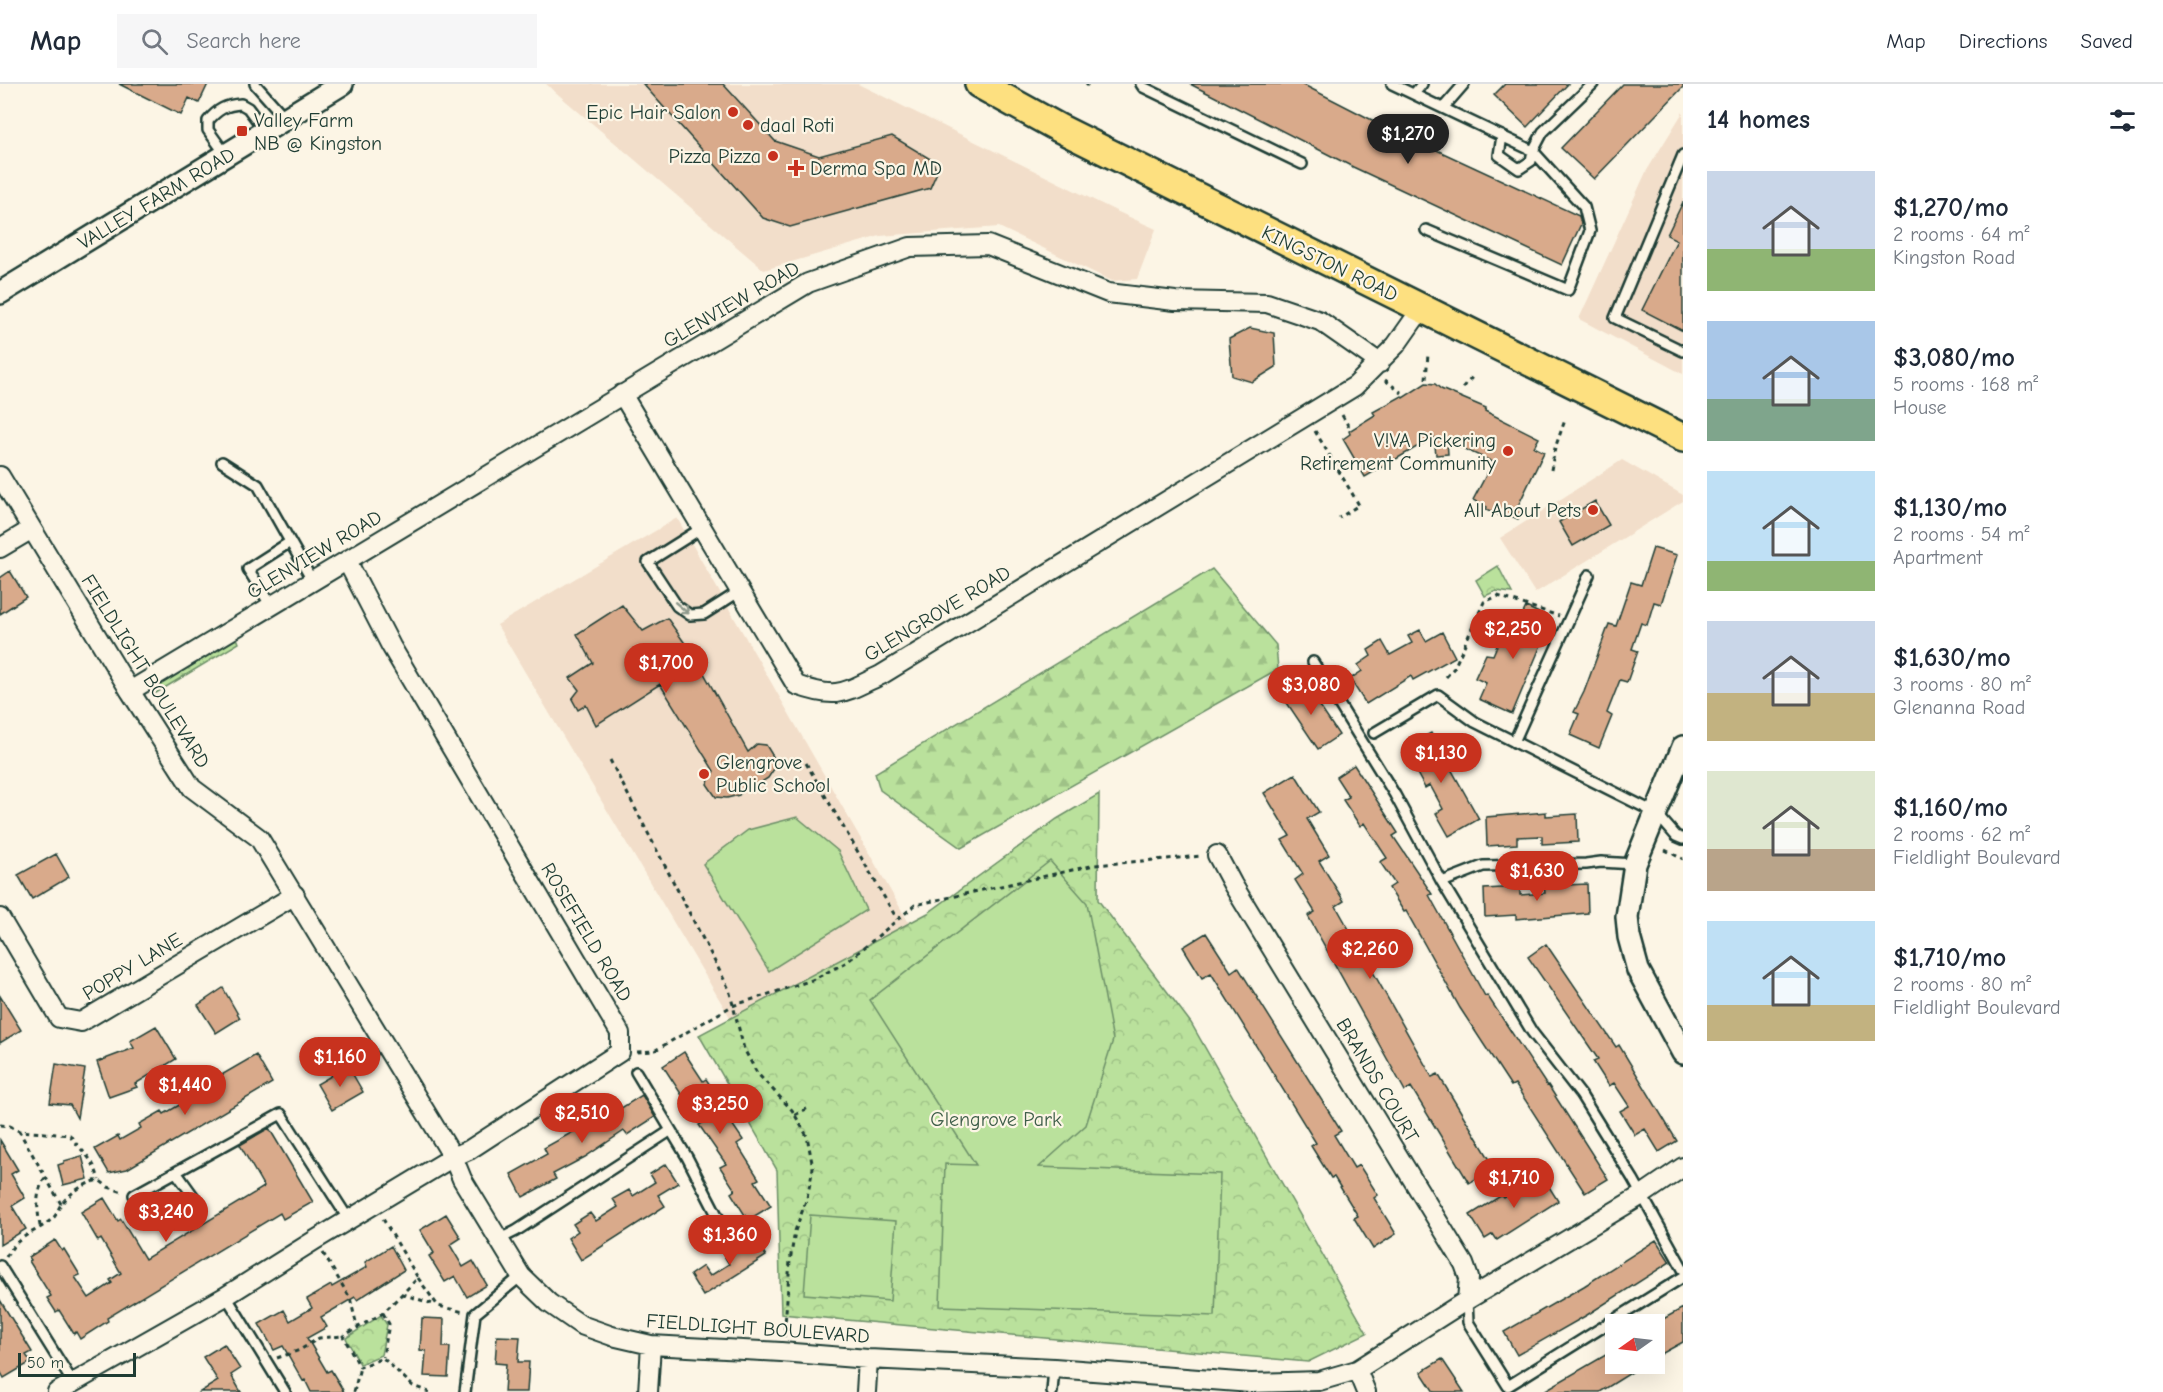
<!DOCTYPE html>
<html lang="en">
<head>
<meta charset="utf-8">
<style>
  body { margin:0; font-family:"Comic Neue",sans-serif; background:#f6f6f7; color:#1f2937; height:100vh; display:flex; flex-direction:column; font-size:22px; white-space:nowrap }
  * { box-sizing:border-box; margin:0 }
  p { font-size:20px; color:#747a83 }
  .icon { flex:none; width:33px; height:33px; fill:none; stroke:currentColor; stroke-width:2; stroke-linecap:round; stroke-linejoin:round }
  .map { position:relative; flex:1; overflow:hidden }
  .side { display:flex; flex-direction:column; background:#fff; width:480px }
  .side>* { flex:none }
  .needle { width:39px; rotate:256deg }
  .controls { position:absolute; left:1605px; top:1230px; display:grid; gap:12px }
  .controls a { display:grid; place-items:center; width:60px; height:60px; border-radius:0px; background:#fff; box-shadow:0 6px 24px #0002; font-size:30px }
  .scale { position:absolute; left:18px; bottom:15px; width:118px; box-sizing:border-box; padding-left:6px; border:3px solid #1f3d34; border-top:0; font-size:16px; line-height:21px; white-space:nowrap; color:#1f3d34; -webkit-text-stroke:4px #fcf5e5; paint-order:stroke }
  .price { position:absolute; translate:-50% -51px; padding:0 14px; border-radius:21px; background:#c8321e; color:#fff; font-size:20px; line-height:39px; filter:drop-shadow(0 2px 3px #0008) }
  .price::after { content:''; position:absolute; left:50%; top:36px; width:18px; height:14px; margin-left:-9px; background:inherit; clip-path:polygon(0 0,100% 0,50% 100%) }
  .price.on { background:#222; color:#fff }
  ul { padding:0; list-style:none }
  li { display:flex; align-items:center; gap:18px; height:150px; padding:0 24px }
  li span { display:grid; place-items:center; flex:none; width:168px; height:120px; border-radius:0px; color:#555 }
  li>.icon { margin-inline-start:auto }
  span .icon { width:72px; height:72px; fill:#fffc; stroke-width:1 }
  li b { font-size:26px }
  h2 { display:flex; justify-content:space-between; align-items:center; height:72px; padding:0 24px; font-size:26px }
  header { display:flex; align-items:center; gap:36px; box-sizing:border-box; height:84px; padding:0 30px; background:#fff; border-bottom:2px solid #e0e1e3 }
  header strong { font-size:28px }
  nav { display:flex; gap:33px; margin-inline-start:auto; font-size:21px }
  .search { width:420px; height:54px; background:#f6f6f7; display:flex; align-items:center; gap:15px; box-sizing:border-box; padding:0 21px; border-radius:0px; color:#747a83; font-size:22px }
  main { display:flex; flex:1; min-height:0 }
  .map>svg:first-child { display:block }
  .built { fill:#f2deca }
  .grass { fill:url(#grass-dots); stroke:#6c8f68; stroke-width:1.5 }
  .forest { fill:url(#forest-firs); stroke:#6c8f68; stroke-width:1.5 }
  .park { fill:url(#park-crowns); stroke:#6c8f68; stroke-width:1.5 }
  .garden { fill:#bae19c; stroke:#6c8f68; stroke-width:1.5 }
  .building { fill:#d9aa8b; stroke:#1f3d34; stroke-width:1.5 }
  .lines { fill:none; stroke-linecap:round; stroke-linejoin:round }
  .service-casing { stroke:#1f3d34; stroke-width:14 }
  .minor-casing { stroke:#1f3d34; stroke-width:22 }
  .tertiary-casing { stroke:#1f3d34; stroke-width:26 }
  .primary-casing { stroke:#1f3d34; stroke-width:32 }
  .path { stroke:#1f3d34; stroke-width:3; stroke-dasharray:4.5 4.5; stroke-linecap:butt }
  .service { stroke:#fcf5e5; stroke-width:9 }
  .minor { stroke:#fcf5e5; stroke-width:18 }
  .tertiary { stroke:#fcf5e5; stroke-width:21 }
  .primary { stroke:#fde080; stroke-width:27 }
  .oneway { stroke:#8e998c }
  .poi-dot { fill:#c8321e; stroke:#fcf5e5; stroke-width:2 }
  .labels { text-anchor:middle; stroke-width:4.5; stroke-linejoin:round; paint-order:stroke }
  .poi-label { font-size:20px; fill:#1f3d34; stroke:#fcf5e5; text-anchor:end }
  .street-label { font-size:20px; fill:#1f3d34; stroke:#fcf5e5 }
  .park-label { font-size:20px; fill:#3e5e49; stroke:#fcf5e5 }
</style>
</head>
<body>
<header>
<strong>Map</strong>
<div class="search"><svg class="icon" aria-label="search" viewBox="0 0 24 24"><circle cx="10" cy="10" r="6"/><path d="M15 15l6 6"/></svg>Search here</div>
<nav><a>Map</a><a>Directions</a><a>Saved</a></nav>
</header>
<main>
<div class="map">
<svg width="1683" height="1308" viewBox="0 0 1683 1308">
  <defs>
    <pattern id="grass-dots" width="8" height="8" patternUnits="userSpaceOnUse" patternTransform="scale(1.5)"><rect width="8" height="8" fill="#bae19c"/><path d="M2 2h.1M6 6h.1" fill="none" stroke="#9fc287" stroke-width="1.8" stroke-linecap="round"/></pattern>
    <pattern id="forest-firs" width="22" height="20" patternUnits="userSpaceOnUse" patternTransform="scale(1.5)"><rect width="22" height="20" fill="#bae19c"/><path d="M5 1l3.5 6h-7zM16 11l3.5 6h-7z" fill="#9fc287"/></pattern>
    <pattern id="park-crowns" width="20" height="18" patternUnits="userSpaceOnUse" patternTransform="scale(1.5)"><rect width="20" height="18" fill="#bae19c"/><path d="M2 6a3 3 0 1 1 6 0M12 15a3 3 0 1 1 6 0" fill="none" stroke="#9fc287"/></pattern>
  </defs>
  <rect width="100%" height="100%" fill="#fcf5e5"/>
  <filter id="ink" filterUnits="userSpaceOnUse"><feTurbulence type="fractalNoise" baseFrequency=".0167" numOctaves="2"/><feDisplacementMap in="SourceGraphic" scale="12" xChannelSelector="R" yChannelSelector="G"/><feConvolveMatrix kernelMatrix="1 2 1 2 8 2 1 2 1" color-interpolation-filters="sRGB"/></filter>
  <g filter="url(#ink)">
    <!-- built -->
    <path class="built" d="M546,0H858L1116,127L1156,145L1137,195L1112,197L999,143L880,152L764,186Z
      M1683,28V290L1579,235L1646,88Z
      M1622,376L1683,411V417L1535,509L1500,454Z
      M677,434L909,839L731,935L497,541Z"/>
    <!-- grass -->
    <path class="grass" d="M237,554L239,559L156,609L157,600Z"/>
    <!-- forest -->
    <path class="forest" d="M1212,485L1276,561L1278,585L961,764L880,706L875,689Z"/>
    <!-- park -->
    <path class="park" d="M1498,482L1512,509L1496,507L1485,512L1476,496Z
      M1099,710L1098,816L1191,939L1367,1249L1308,1278L781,1230L777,1086L699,951L928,829L1057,735Z
      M381,1231L387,1241L381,1271L360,1280L346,1254Z"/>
    <!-- garden -->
    <path class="garden" d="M797,733L838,767L866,826L769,887L703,780L748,746Z
      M1050,777L1087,819L1113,956L1086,1041L1039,1083L1220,1090L1215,1232L940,1222L945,1080L976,1081L870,916Z
      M810,1131L896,1137L890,1217L804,1210Z"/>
    <!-- building -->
    <path class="building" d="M119,0H208L199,19L189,14L181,31Z
      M643,0H723L775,57L819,72L892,52L932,76L937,88L930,104L790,143L763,134Z
      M1190,0H1302L1374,37L1579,132L1581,140L1562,181L1353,83Z
      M1505,0H1568L1527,43L1494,11Z
      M1623,0H1683V3L1594,95L1561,64Z
      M1683,118V247L1642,226L1677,156L1667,151Z
      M1250,244L1274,249L1276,283L1252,298L1232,292L1229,255Z
      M1426,299L1435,300L1441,305L1486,324L1485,327L1539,354L1534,363L1544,368L1518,422L1523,425L1518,435L1509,431L1507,435L1486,425L1487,423L1473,416L1493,378L1447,357L1448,370L1436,371L1434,353L1365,393L1343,355L1350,350L1349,347L1375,331L1373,328L1402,312L1403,314Z
      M1595,417L1609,441L1573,462L1559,438Z
      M1653,464L1677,471L1661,520L1654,518L1647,541L1641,539L1632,565L1638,567L1627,598L1620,596L1607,629L1612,632L1599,664L1570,651L1579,630L1574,628L1584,608L1609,540L1616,542L1631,498L1641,501Z
      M10,487L26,513L0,530V494Z
      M622,521L643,547L667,534L696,575L748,668L757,660L766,661L774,674V685L768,694L757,701L748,697L739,711L727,714L716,713L707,700L714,687L660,600L596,641L586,621L578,626L572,615L579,606L570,594L593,579L577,550Z
      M1526,523L1552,535L1512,630L1479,615L1486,599L1475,594L1486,570L1493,571L1508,536L1518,540Z
      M1420,546L1426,557L1442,548L1455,573L1413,596L1411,592L1366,620L1350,595L1362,587L1358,581L1371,572L1368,566L1382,557L1390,571L1412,559L1408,552Z
      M1304,599L1339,651L1318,665L1283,613Z
      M1431,649L1479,735L1449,752L1436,729L1443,725L1430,701L1425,704L1403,664Z
      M1354,681L1398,749L1393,752L1432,810L1429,811L1485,912L1487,911L1547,1002L1548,1001L1608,1095L1585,1109L1515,1000L1511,1002L1460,924L1406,827L1404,828L1389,804L1395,800L1380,778L1387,774L1364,739L1360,742L1343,716L1349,713L1336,693Z
      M1295,690L1319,728L1307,735L1329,771L1319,777L1344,817L1336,822L1432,993L1438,990L1495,1084L1469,1099L1411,1003L1405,1007L1308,832L1315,828L1295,796L1303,790L1282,756L1290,752L1264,709Z
      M1546,728V732L1577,730L1578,758L1542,760V752L1517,753V760L1487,762L1486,733Z
      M56,770L69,793L32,815L18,791Z
      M1587,800L1588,829L1516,835V831L1485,833L1484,805L1520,803V811L1545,809L1544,802Z
      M1206,849L1231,888L1238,883L1341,1047L1334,1051L1354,1084L1359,1081L1378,1111L1374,1114L1396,1150L1373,1165L1354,1134L1358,1132L1334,1093L1331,1094L1311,1062L1316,1059L1211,889L1202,894L1183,863Z
      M1546,860L1616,963L1619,961L1677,1057L1659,1068L1645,1045L1635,1051L1620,1027L1629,1022L1614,999L1609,1002L1593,977L1598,975L1528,873Z
      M223,904L240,934L216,949L198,921Z
      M0,912L21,946L0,959Z
      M156,942L176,975L135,1000L137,1003L109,1013L97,978L134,964L130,957Z
      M684,968L703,997L706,995L727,1026L724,1028L743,1056L737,1060L759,1095L755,1097L771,1122L748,1136L731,1109L735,1106L720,1083L726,1080L699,1041L704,1038L686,1011L683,1013L663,982Z
      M256,971L272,999L127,1085L109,1089L95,1065L118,1052L120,1056L141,1044L139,1040L162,1027L164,1030L202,1008L199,1004Z
      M56,980L85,985L77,1034L70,1021L50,1019Z
      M348,982L363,1008L332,1026L317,1000Z
      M642,1011L655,1033L627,1051L624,1047L585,1073L553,1090L556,1095L523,1113L511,1090L547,1070L544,1064L580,1044L579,1043L612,1022L615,1028Z
      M269,1044L313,1118L283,1135L280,1129L107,1234L108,1237L80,1255L76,1248L74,1250L59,1226L56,1228L47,1214L51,1212L29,1177L31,1176L29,1173L55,1156L62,1167L64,1165L80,1191L75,1193L89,1214L112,1199L110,1196L121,1189L101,1155L98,1157L81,1128L104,1114L118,1137L121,1135L145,1175L264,1103L240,1061Z
      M0,1056L18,1086L11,1090L25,1114L12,1122L26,1145L0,1161Z
      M82,1072L88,1095L63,1101L58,1081L64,1079V1077Z
      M666,1080L678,1099L658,1111L665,1122L581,1176L568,1154L578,1147L573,1140L590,1129L596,1137L618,1123L613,1115L629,1106L633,1112L655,1098L650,1090Z
      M1541,1090L1558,1117L1497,1156L1493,1150L1485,1155L1470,1131L1502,1111L1504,1114Z
      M446,1130L461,1154L450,1161L463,1183L473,1177L487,1201L467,1213L455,1192L445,1198L429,1172L434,1169L420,1146Z
      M753,1151L766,1172L703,1212L690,1191L703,1182L710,1192L729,1180L723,1170Z
      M1656,1156L1670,1178L1587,1231L1517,1271L1504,1248L1584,1202Z
      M391,1162L404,1186L357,1216L355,1213L321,1233L327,1243L307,1254L327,1288L331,1286L344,1308H311L305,1296L303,1297L283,1262L274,1266L259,1240L284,1226L290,1237L312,1224L307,1215L331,1201L332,1203L367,1183L365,1178Z
      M0,1216L32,1268L26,1271L31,1278L4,1294L0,1287Z
      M1683,1224V1258L1654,1274V1240Z
      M422,1234L444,1235L443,1263H450L448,1293L424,1292L426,1267L420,1266Z
      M497,1252L520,1253L518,1278H529L527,1308H504L506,1280L495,1279Z
      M224,1260L240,1285L231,1291L241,1308H200L218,1297L203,1273Z
      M1616,1265V1280H1645L1600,1308H1542Z
      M1442,1275L1464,1308H1434L1421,1288Z"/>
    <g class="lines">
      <!-- service casing -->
      <g class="service-casing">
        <path id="service" d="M255,0L286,35
          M1141,0L1143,3L1302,80
          M1392,0L1533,67L1543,48L1593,0
          M1414,10L1422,0
          M1444,23L1464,0
          M1502,52L1499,71L1519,85L1531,77L1533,67
          M226,71L208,46V37C218,25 226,21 241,20L248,24L265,47
          M1683,71L1615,234L1683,267
          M1426,146L1568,206L1590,147L1584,123L1533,67
          M222,378L258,401L313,498
          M702,444L648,478L677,522L690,531L704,530L740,507
          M271,522L248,485L290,458
          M1313,578L1395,711L1442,798L1532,948L1581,1011L1633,1095L1683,1185
          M1374,649L1438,611L1475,638L1656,729L1676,752L1683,755
          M1514,658L1589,491
          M1442,798L1483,782L1586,780L1601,778L1634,780
          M636,988L687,1073L718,1133
          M176,1088L194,1113L152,1139L134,1111L281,1030L349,1136
          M498,1156L516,1147L670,1047
          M0,1182L73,1299
          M226,1212L285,1308
          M1467,1216L1468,1238L1508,1302L1683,1193
          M465,1308L475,1230L521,1192
          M1052,1308L1054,1284"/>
      </g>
      <!-- minor casing -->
      <g class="minor-casing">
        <path id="minor" d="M622,310L796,601C838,616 843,609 881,591L1355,302L1396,261L1422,224
          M0,392L130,607L192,704L259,754L453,1073L462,1095L521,1192L549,1219L581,1241L612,1252L651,1261L781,1268L868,1275L1054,1284L1251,1299L1319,1297L1357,1286L1467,1216L1642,1111L1683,1083
          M0,464L32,445
          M130,607L808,199L910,163L988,161L1108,209L1175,217L1267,219L1320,237L1380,279
          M1217,771L1233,801L1464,1180L1469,1194L1467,1216
          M0,834L59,934L81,938L295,811
          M1357,1286L1366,1308
          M57,1308L226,1212L315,1156L453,1073L469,1066L620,968V949L391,562L347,477
          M648,1308L651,1261
          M866,1308L868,1275"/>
      </g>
      <!-- tertiary casing -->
      <g class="tertiary-casing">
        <path id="tertiary" d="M0,209L342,0
          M1683,663L1635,780L1627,833L1629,853L1638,886L1683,969"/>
      </g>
      <!-- primary casing -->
      <g class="primary-casing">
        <path id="primary" d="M979,0L1059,44L1683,354"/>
      </g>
      <!-- path -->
      <path class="path" d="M1086,2L1088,0
        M1426,295L1428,270
        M1385,296L1402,309
        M1463,304L1474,291
        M1342,331L1350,345
        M1315,347L1359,421L1339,434
        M1551,386L1555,364L1565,336
        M1446,593L1454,584L1484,518L1498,512L1559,532
        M610,676L729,905L744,965L757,989L792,1026L807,1052L813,1084L807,1114L795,1147L790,1177L784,1253
        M806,679L897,835
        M1665,766L1683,775
        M637,968L654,967L732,922L812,896L847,878L915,821L1095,781L1202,772
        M795,1031L808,1024
        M0,1041L10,1042L19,1047
        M61,1120L19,1047L70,1051C82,1070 92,1070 99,1096
        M383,1135L418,1194L383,1229L343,1252L360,1283L383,1274L413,1302L429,1308
        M40,1142C37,1123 35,1109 46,1092
        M323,1169L350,1214L357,1242
        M6,1173C20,1148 36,1150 53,1134C57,1131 58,1125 60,1122C69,1109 85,1099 99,1096L108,1103L123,1108
        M418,1194L438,1222L464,1228
        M402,1210L436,1221
        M383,1229L389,1240L383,1273
        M277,1274L300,1266L319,1254L343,1252
        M354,1308L360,1283"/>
      <!-- service -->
      <use href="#service" class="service"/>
      <!-- minor -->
      <use href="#minor" class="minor"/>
      <!-- tertiary -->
      <use href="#tertiary" class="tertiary"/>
      <!-- primary -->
      <use href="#primary" class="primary"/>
    </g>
    <!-- one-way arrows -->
    <defs><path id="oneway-shaft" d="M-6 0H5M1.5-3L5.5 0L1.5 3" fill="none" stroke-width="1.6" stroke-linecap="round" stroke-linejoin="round" transform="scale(1.5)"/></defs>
    <use class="oneway" href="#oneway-shaft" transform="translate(682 524) rotate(40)"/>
  </g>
  <!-- markers -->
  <g class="poi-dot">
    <circle cx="733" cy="28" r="6"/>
    <circle cx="748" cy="41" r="6"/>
    <rect x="236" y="41" width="12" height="12" rx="3"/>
    <circle cx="773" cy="72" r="6"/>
    <path d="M793 75h6v6h6v6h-6v6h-6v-6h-6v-6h6z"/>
    <circle cx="1508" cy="367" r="6"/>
    <circle cx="1593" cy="426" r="6"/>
    <circle cx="704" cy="690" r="6"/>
  </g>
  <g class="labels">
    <!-- poi labels -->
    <g class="poi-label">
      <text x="721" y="35">Epic Hair Salon</text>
      <text x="254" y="43" text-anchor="start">Valley Farm<tspan x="254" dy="23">NB @ Kingston</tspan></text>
      <text x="760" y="48" text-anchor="start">daal Roti</text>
      <text x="761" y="79">Pizza Pizza</text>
      <text x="810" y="91" text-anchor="start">Derma Spa MD</text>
      <text x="1496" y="363">V!VA Pickering<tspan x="1496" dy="23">Retirement Community</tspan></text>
      <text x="1581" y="433">All About Pets</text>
      <text x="716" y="685" text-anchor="start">Glengrove<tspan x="716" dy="23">Public School</tspan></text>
    </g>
    <!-- street labels -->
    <g class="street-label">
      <text transform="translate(156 114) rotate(-31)" y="7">VALLEY FARM ROAD</text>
      <text transform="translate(1330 179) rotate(26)" y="7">KINGSTON ROAD</text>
      <text transform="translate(731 220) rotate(-30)" y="7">GLENVIEW ROAD</text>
      <text transform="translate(314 470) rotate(-31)" y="7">GLENVIEW ROAD</text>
      <text transform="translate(937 529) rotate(-31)" y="7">GLENGROVE ROAD</text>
      <text transform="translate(146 587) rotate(58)" y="7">FIELDLIGHT BOULEVARD</text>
      <text transform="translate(587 848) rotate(59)" y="7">ROSEFIELD ROAD</text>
      <text transform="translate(132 882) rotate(-31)" y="7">POPPY LANE</text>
      <text transform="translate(1378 996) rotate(59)" y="7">BRANDS COURT</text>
      <text transform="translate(758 1244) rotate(4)" y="7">FIELDLIGHT BOULEVARD</text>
    </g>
    <!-- park labels -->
    <g class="park-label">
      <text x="996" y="1042">Glengrove Park</text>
    </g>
  </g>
</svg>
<div class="controls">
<a><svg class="needle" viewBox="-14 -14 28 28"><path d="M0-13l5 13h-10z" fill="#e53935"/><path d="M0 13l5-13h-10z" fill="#747a83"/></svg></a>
</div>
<div class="scale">50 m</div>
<b class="price on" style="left:1408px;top:81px">$1,270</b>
<b class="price" style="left:1513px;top:576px">$2,250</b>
<b class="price" style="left:666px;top:610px">$1,700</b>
<b class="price" style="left:1311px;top:632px">$3,080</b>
<b class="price" style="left:1441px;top:700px">$1,130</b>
<b class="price" style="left:1537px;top:818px">$1,630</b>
<b class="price" style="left:1370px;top:896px">$2,260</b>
<b class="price" style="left:340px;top:1004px">$1,160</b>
<b class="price" style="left:185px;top:1032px">$1,440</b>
<b class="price" style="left:720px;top:1051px">$3,250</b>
<b class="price" style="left:582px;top:1060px">$2,510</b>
<b class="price" style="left:1514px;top:1125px">$1,710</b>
<b class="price" style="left:166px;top:1159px">$3,240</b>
<b class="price" style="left:730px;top:1182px">$1,360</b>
</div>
<section class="side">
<h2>14 homes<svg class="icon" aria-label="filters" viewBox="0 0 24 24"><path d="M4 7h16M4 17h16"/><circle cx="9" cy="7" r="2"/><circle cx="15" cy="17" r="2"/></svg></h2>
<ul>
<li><span style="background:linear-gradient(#c9d6e8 65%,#8fb573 0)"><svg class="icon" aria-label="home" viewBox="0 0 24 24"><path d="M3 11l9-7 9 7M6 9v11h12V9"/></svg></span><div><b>$1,270/mo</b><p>2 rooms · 64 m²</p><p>Kingston Road</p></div></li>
<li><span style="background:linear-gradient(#a9c7e8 65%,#7fa58c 0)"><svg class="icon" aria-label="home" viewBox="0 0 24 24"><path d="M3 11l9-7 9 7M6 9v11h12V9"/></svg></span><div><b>$3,080/mo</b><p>5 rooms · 168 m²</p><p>House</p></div></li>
<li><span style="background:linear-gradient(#bfe0f5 75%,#8fb573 0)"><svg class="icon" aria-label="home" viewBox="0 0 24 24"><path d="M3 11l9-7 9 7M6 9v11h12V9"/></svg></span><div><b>$1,130/mo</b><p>2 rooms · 54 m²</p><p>Apartment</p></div></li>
<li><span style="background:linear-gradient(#c9d6e8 60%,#c2b280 0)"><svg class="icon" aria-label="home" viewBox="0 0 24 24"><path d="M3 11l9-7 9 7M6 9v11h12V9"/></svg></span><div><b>$1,630/mo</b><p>3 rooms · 80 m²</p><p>Glenanna Road</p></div></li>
<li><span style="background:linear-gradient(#dfe7d0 65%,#b9a48a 0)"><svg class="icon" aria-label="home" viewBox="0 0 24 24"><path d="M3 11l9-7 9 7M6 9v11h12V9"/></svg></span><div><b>$1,160/mo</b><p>2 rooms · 62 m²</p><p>Fieldlight Boulevard</p></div></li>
<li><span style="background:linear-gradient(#bfe0f5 70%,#c2b280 0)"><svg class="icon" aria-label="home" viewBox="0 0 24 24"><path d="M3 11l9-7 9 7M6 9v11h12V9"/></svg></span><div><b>$1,710/mo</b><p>2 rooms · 80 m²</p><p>Fieldlight Boulevard</p></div></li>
</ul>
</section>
</main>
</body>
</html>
